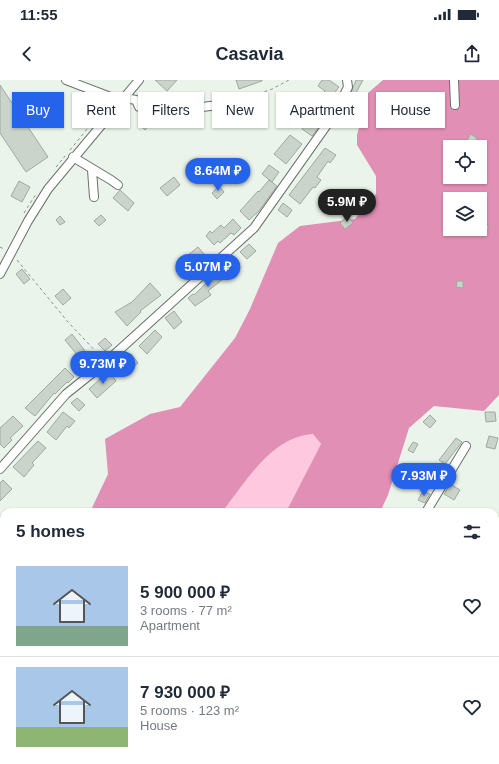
<!DOCTYPE html>
<html lang="en">
<head>
<meta charset="utf-8">
<style>
  body { margin:0; font-family:Arial,sans-serif; background:#f6f6f7; color:#1f2937; height:100vh; display:flex; flex-direction:column; font-size:15px; white-space:nowrap }
  * { box-sizing:border-box; margin:0 }
  p { font-size:13px; color:#747a83 }
  .icon { flex:none; width:22px; height:22px; fill:none; stroke:currentColor; stroke-width:2; stroke-linecap:round; stroke-linejoin:round }
  .map { position:relative; flex:1; overflow:hidden }
  .sheet { position:absolute; left:0px; top:428px; width:499px; height:256px; display:flex; flex-direction:column; background:#fff; border-radius:12px 12px 0 0; box-shadow:0 1px 3px #0004 }
  .sheet>* { flex:none }
  .guide { position:absolute; left:12px; top:12px; width:475px; height:36px; display:flex; gap:8px }
  .controls { position:absolute; left:443px; top:60px; display:grid; gap:8px }
  .controls a { display:grid; place-items:center; width:44px; height:44px; border-radius:0px; background:#fff; box-shadow:0 1px 3px #0004; font-size:20px }
  .price { position:absolute; translate:-50% -34px; padding:0 9px; border-radius:14px; background:#2563eb; color:#fff; font-size:13px; line-height:26px; filter:drop-shadow(0 1px 2px #0008) }
  .price::after { content:''; position:absolute; left:50%; top:24px; width:12px; height:9px; margin-left:-6px; background:inherit; clip-path:polygon(0 0,100% 0,50% 100%) }
  .price.current { background:#222; color:#fff }
  ul { padding:0; list-style:none }
  li { display:flex; align-items:center; gap:12px; height:100px; padding:0 16px }
  li+li { border-top:1px solid #e0e1e3 }
  li span { display:grid; place-items:center; flex:none; width:112px; height:80px; border-radius:0px; color:#555 }
  li>.icon { margin-inline-start:auto }
  span .icon { width:48px; height:48px; fill:#fffc; stroke-width:1 }
  li b { font-size:17px }
  h2 { display:flex; justify-content:space-between; align-items:center; height:48px; padding:0 16px; font-size:17px }
  .pill { padding:0 14px; border-radius:0px; background:#fff; box-shadow:0 1px 3px #0004; font-size:14px; line-height:36px }
  .pill.current { background:#2563eb; color:#fff }
  .status { display:flex; justify-content:space-between; align-items:center; height:28px; padding:0 20px; background:#fff; direction:ltr }
  .status svg { height:11px; fill:currentColor }
  header { display:flex; justify-content:space-between; align-items:center; height:52px; padding:0 16px; background:#fff; font-size:18px; font-weight:800 }
  .map>svg:first-child { display:block }
  .green { fill:#fec9df }
  .forest { fill:#e18fb4; fill-rule:evenodd }
  .water { fill:#82c589 }
  .building { fill:#cad4ca; stroke:#a0a9a0 }
  .lines { fill:none; stroke-linecap:round; stroke-linejoin:round }
  .minor-casing { stroke:#6a726a; stroke-width:10 }
  .path { stroke:#8a918a; stroke-width:1; stroke-dasharray:3 3; stroke-linecap:butt }
  .minor { stroke:#fff; stroke-width:8 }
</style>
</head>
<body>
<div class="status"><b>11:55</b><svg viewBox="0 0 49 12"><path d="M0 12V9h3v3zM5 12V6h3v6zM10 12V3h3v9zM15 12V0h3v12zM26 1h20v11H26zM47 4h2v5h-2z"/></svg></div>
<header><svg class="icon" aria-label="back" viewBox="0 0 24 24"><path d="M15 5l-7 7 7 7"/></svg>Casavia<svg class="icon" aria-label="share" viewBox="0 0 24 24"><path d="M12 15V3M7 8l5-5 5 5M5 13v7h14v-7"/></svg></header>
<div class="map">
<svg width="499" height="684" viewBox="0 0 499 684">
  <rect width="100%" height="100%" fill="#eaf4ea"/>
  <!-- green -->
  <path class="green" d="M313,354L321,364L286,432H222C246,402 271,357 313,354Z"/>
  <!-- forest -->
  <path class="forest" d="M383,0H499V315L484,331L434,326L409,348L388,415L380,432H286L321,364L313,354C271,357 246,402 222,432H90L108,394L105,359L150,334L180,327L235,258L250,229L278,163L300,146L355,139L376,114V96L357,65V55L368,13ZM450,67H480V97H450ZM450,119H480V149H450Z
    M4,525V631L0,632V529Z"/>
  <!-- water -->
  <path class="water" d="M4,631V680H157L156,684H0V632Z"/>
  <!-- building -->
  <path class="building" d="M155,0H177L167,11Z
    M236,0H262V1L239,9Z
    M322,0H329L339,7L329,20L333,23L326,33L315,25L325,11L318,6Z
    M356,0H363L351,22L348,21Z
    M0,5L48,77L26,92L0,53Z
    M250,34L256,41L250,45L245,38Z
    M308,39L319,47L312,56L302,49Z
    M146,40L150,44L145,50L141,46Z
    M470,54L477,58L473,65L467,62Z
    M290,55L302,64L286,84L274,74Z
    M325,68L336,75L330,83L328,81L317,97L321,100L315,108L313,107L300,124L289,115Z
    M269,85L279,92L272,102L262,94Z
    M174,97L180,105L167,116L160,108Z
    M269,100L277,106L259,131L249,140L240,131L258,111L259,112Z
    M19,101L30,107L22,122L11,116Z
    M219,106L224,112L217,119L212,113Z
    M120,110L134,123L128,131L113,118Z
    M283,123L292,130L287,137L278,130Z
    M101,135L106,140L99,146L94,141Z
    M60,136L65,142L60,145L56,140Z
    M348,136L353,143L345,149L340,143Z
    M233,139L241,148L234,155L231,153L220,163L218,161L214,165L206,156L210,151L212,153L221,145L224,148Z
    M483,143L489,147L485,152L480,148Z
    M249,164L256,171L247,179L240,172Z
    M198,167L209,180L202,186L200,183L187,194L178,183Z
    M222,188L229,194L208,211L211,215L195,226L188,218L193,214L194,215Z
    M22,189L30,199L24,204L16,194Z
    M457,201H463V208L456,207Z
    M150,203L161,215L140,231L141,232L127,246L115,232L132,222Z
    M63,209L71,218L63,225L55,216Z
    M174,231L182,242L174,249L165,238Z
    M155,250L162,257L147,274L139,266Z
    M72,254L92,280L84,287L75,278L78,276L65,260Z
    M105,258L112,265L105,271L98,264Z
    M131,274L138,283L130,290L123,281Z
    M65,288L74,297L68,303L67,302L55,314L54,313L35,336L25,328Z
    M109,291L116,301L97,318L89,309Z
    M77,318L85,325L79,331L71,323Z
    M63,332L75,341L69,348L67,346L56,360L47,352Z
    M485,332H495L496,341L486,342Z
    M430,335L436,341L430,348L423,342Z
    M13,336L23,346L10,358L12,360L4,368L0,364V348Z
    M489,356L498,358L495,369L486,367Z
    M456,358L462,362L445,384L439,380Z
    M38,361L46,368L32,383L34,385L24,397L13,387Z
    M413,362L418,364L413,373L408,370Z
    M3,400L12,409L0,421V403Z
    M450,404L460,410L454,420L444,414Z
    M423,411L430,414L425,423L418,420Z"/>
  <g class="lines">
    <!-- minor casing -->
    <g class="minor-casing">
      <path id="minor" d="M66,0L121,21
        M454,0L455,25
        M124,18L136,20L139,27L169,31L235,23
        M73,77L111,100L118,105
        M92,90L94,117
        M0,194L28,141L48,109L139,0
        M0,389L66,314L106,282L254,148L336,32L348,7L347,0
        M426,432L466,366
        M495,560L499,552
        M0,627L4,624
        M294,680L311,684
        M171,684L173,680
        M183,684L186,680
        M433,684L435,680"/>
    </g>
    <!-- path -->
    <path class="path" d="M242,20L272,9L289,0
      M70,70L97,37
      M56,87L65,76
      M24,133L36,114
      M0,167L4,169
      M17,180L68,242L100,276
      M0,597H1"/>
    <!-- minor -->
    <use href="#minor" class="minor"/>
  </g>
</svg>
<div class="controls">
<a><svg class="icon" aria-label="locate" viewBox="0 0 24 24"><circle cx="12" cy="12" r="6"/><path d="M12 2v4M12 18v4M2 12h4M18 12h4"/></svg></a>
<a><svg class="icon" aria-label="layers" viewBox="0 0 24 24"><path d="M12 4l9 5-9 5-9-5zM3 14l9 5 9-5"/></svg></a>
</div>
<b class="price" style="left:218px;top:112px">8.64M ₽</b>
<b class="price current" style="left:347px;top:143px">5.9M ₽</b>
<b class="price" style="left:208px;top:208px">5.07M ₽</b>
<b class="price" style="left:103px;top:305px">9.73M ₽</b>
<b class="price" style="left:424px;top:417px">7.93M ₽</b>
<div class="guide">
<a class="pill current">Buy</a>
<a class="pill">Rent</a>
<a class="pill">Filters</a>
<a class="pill">New</a>
<a class="pill">Apartment</a>
<a class="pill">House</a>
</div>
<section class="sheet">
<h2>5 homes<svg class="icon" aria-label="filters" viewBox="0 0 24 24"><path d="M4 7h16M4 17h16"/><circle cx="9" cy="7" r="2"/><circle cx="15" cy="17" r="2"/></svg></h2>
<ul>
<li><span style="background:linear-gradient(#a9c7e8 75%,#7fa58c 0)"><svg class="icon" aria-label="home" viewBox="0 0 24 24"><path d="M3 11l9-7 9 7M6 9v11h12V9"/></svg></span><div><b>5 900 000 ₽</b><p>3 rooms · 77 m²</p><p>Apartment</p></div><svg class="icon" aria-label="heart" viewBox="0 0 24 24"><path d="M12 20l-8-8c-3-5 5-10 8-4 3-6 11-1 8 4z"/></svg></li>
<li><span style="background:linear-gradient(#a9c7e8 75%,#8fb573 0)"><svg class="icon" aria-label="home" viewBox="0 0 24 24"><path d="M3 11l9-7 9 7M6 9v11h12V9"/></svg></span><div><b>7 930 000 ₽</b><p>5 rooms · 123 m²</p><p>House</p></div><svg class="icon" aria-label="heart" viewBox="0 0 24 24"><path d="M12 20l-8-8c-3-5 5-10 8-4 3-6 11-1 8 4z"/></svg></li>
</ul>
</section>
</div>
</body>
</html>
